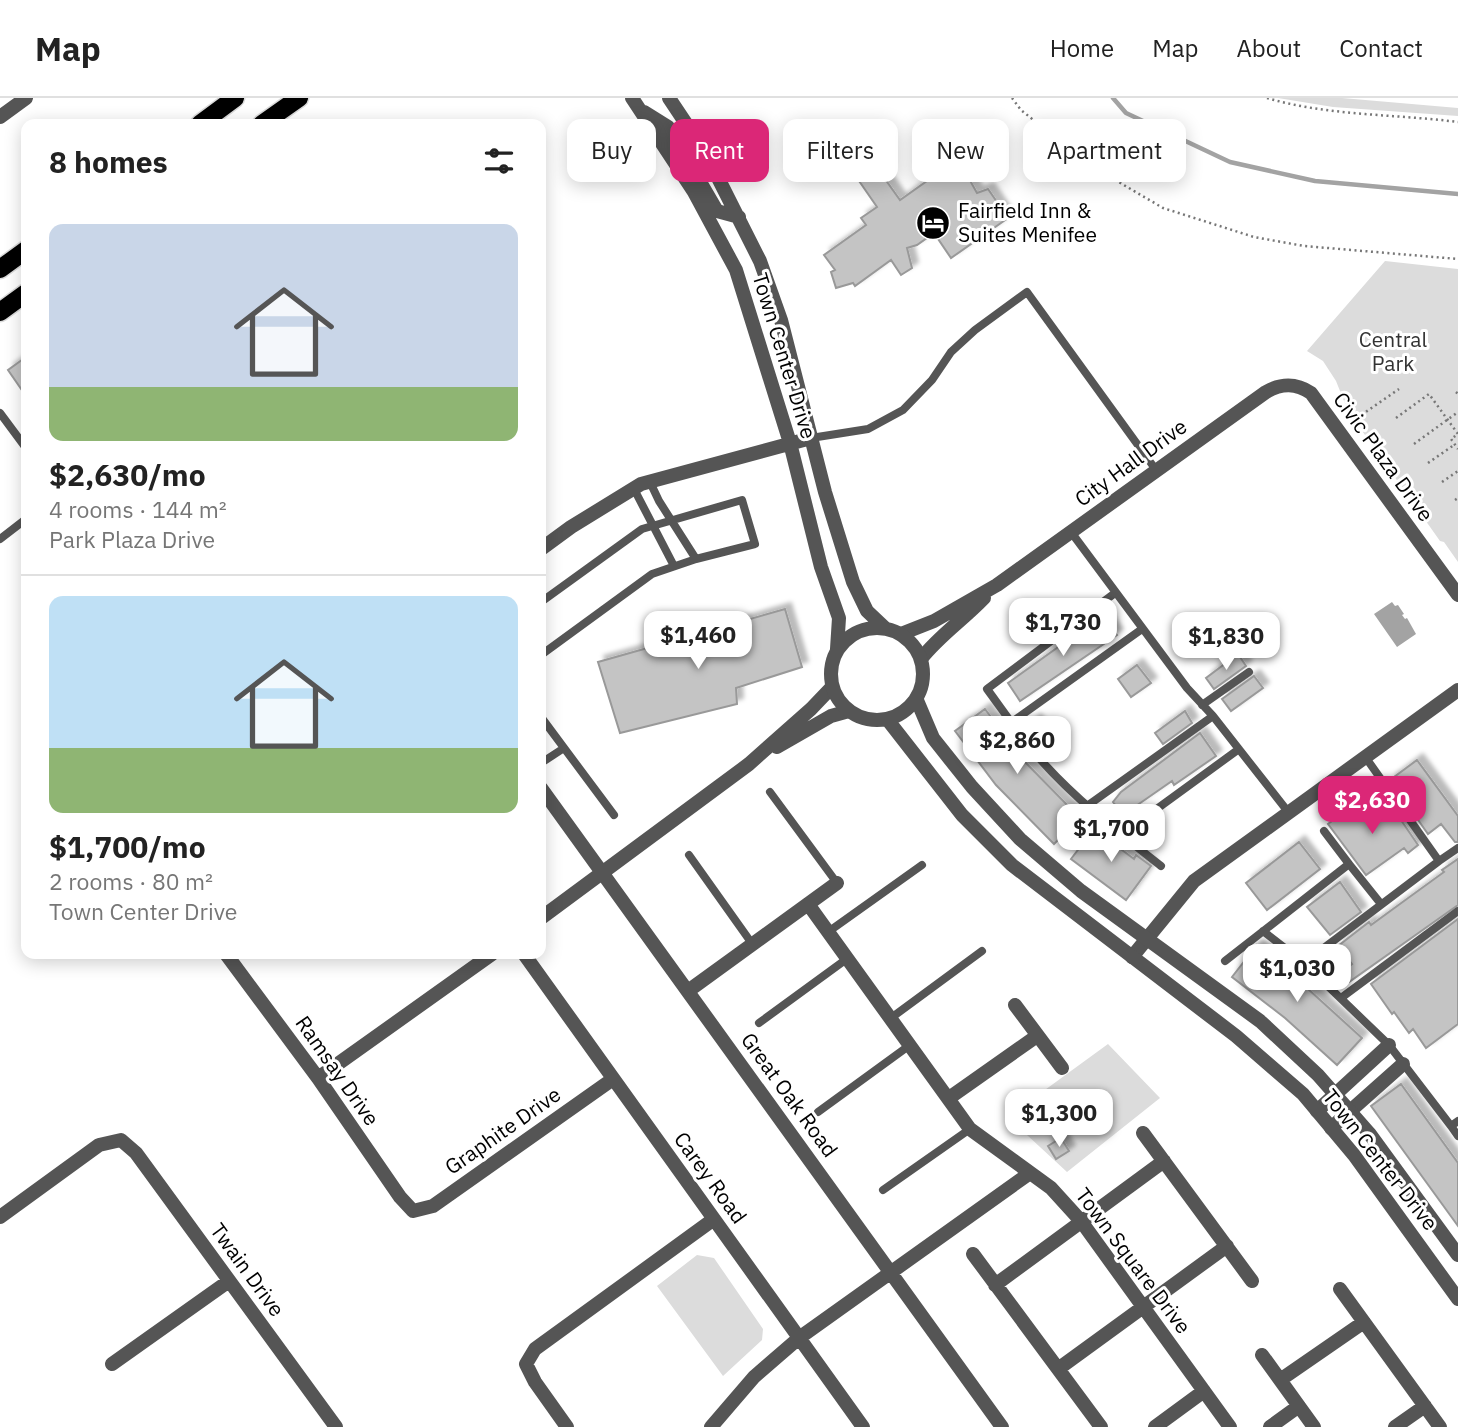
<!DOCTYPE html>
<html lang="en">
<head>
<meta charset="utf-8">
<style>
  body { margin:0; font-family:"IBM Plex Sans",sans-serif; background:#f6f6f6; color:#222; height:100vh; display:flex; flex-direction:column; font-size:26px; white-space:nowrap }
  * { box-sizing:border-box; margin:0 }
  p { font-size:23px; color:#767676 }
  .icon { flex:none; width:38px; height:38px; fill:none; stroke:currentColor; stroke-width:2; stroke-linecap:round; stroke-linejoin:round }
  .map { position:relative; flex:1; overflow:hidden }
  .side { position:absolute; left:21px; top:21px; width:525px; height:840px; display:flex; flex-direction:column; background:#fff; border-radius:14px; box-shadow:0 4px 18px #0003 }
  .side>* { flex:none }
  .guide { position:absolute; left:567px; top:21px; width:665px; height:63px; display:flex; gap:14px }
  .price { position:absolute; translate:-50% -60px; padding:0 16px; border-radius:14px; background:#fff; color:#222; font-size:23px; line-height:46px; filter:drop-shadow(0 2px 4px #0008) }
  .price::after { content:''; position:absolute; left:50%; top:42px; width:21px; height:16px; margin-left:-10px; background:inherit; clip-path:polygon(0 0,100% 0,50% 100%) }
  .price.on { background:#db2777; color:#fff }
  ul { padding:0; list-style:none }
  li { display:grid; align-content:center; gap:14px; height:371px; padding:0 28px }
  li+li { border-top:2px solid #e0e0e0 }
  li span { display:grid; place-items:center; height:217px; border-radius:14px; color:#555 }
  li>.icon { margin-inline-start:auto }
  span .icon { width:126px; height:126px; fill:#fffc; stroke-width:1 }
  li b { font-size:30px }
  h2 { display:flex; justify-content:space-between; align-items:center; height:84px; padding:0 28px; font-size:30px }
  .tag { padding:0 24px; border-radius:14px; background:#fff; box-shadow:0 4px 18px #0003; font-size:24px; line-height:63px }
  .tag.on { background:#db2777; color:#fff }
  header { display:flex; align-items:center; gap:42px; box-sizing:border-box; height:98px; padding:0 35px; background:#fff; border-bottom:2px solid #e0e0e0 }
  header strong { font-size:33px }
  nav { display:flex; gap:38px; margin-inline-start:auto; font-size:24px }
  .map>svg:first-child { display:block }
  .green { fill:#dcdcdc }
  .water { fill:#a3a3a3 }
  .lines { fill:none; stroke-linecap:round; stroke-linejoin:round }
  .stream { stroke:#a3a3a3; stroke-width:4.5 }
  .building { fill:#c4c4c4; stroke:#999; stroke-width:2; filter:url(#shadow) }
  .primary-casing { stroke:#dbdbdb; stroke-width:21 }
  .path { stroke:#777; stroke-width:2.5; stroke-dasharray:2 3.5; stroke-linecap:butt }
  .service { stroke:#555; stroke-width:8 }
  .minor { stroke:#555; stroke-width:14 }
  .tertiary { stroke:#555; stroke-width:14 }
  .primary { stroke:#000; stroke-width:18 }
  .labels { text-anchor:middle; stroke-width:6; stroke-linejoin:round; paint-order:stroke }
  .poi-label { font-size:21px; fill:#000; stroke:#fff; text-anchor:start }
  .park-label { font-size:21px; fill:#333; stroke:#fff }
  .street-label { font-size:21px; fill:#000; stroke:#fff }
</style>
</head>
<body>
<header>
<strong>Map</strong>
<nav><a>Home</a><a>Map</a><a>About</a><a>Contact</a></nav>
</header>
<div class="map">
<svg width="1458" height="1329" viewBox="0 0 1458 1329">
  <defs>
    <filter id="shadow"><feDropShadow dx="6" dy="-6" stdDeviation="2" flood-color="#0004"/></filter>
  </defs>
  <rect width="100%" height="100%" fill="#fff"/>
  <!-- green -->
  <path class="green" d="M1278,0H1342L1458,10V18L1333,9Z
    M1385,163L1458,171V464L1444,444L1440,443L1348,313L1336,283L1323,263L1307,253Z
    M1108,946L1160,1000L1067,1074L1027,1037L1005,1021Z
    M697,1157L714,1160L763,1231L762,1242L723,1278L657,1188Z"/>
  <!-- water -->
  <path class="water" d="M1392,504L1395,508L1398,507L1404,516L1402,517L1405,521L1407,520L1416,536L1397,549L1374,516Z"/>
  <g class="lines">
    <!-- stream -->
    <path class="stream" d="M1113,0L1126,15L1230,64L1315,83L1458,96"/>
  </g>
  <!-- building -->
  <path class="building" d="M958,61L977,95L988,91L1008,120L951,160L934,135L917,147L907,150L912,170L901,177L891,162L855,188L853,185L836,190L831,174L835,172L824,157L866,127L861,120L877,109L857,80L875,67L900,102Z
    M26,259V298L8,272Z
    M785,511L802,569L736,590L737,606L620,635L598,564Z
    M1103,517L1117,537L1020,603L1008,585Z
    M1238,556L1246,568L1214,591L1206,580Z
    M1137,567L1151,585L1131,599L1118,581Z
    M1254,578L1263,590L1231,613L1222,601Z
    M985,611L1009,643L1014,639L1030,660L1025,664L1080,720L1054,746L996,687L955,633Z
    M1185,613L1192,625L1163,646L1155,635Z
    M1035,622L1051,642L1040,651L1024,631Z
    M1200,635L1216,658L1174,687L1172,683L1123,717L1113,704L1121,694Z
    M1417,662L1458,718V744H1455L1441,726L1428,736L1390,682Z
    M1358,704L1370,720L1390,706L1418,747L1408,755L1404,750L1366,777L1328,726Z
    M1094,731L1134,761L1136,757L1151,768L1126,802L1071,761Z
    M1299,744L1320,771L1267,812L1246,785Z
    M1458,761V807L1349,884L1342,874L1352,866L1338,848L1369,824L1371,827L1404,803L1444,774L1442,772Z
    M1340,784L1361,814L1330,837L1307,809Z
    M1458,821V926L1426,950L1413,931L1409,935L1394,914L1392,916L1371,886Z
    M1257,847L1310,889L1308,891L1362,940L1337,967L1285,920L1232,879Z
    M1401,986L1458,1065V1128L1371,1008Z
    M1061,1040L1069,1053L1056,1061L1048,1048Z"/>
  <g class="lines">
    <!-- primary casing -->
    <g class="primary-casing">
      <path id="primary" d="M200,26L235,0
        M262,26L299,0
        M0,171L26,152
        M0,214L26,195"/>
    </g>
    <!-- path -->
    <path class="path" d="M1012,0L1021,12L1088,66L1163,110L1254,139L1304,148L1458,161
      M1267,0C1328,18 1395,16 1458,24
      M1456,294L1458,296
      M1357,320L1399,291
      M1396,320L1429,296L1458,336L1451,341L1458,351
      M1414,346L1458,314
      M1428,365L1454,347
      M1442,384L1458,373
      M1455,402L1458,400"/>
    <!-- service -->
    <path class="service" d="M0,315L26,350
      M811,340L868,331L903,312L932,282L951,254L975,232L1027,194L1156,372
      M650,384L659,403L696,461
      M633,389L674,468
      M1071,434L1187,590L1213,618L1289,715
      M0,441L26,421
      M1115,495L987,591C1004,614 1020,638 1039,660C1075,701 1119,735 1161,768
      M541,504L642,431L742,402L755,446L696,461L652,476L541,557
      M1202,607L1249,574
      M541,619L614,717
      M1012,624L1142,531
      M1366,660L1439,763L1458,750
      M541,665L564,650
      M770,694L837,785
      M1087,708L1213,618
      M1324,733L1349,766
      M1121,737L1239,651
      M689,757L753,847
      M1439,763L1304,865L1389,947L1451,1028
      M1263,833L1304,865
      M828,834L922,767
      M1225,863L1349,766L1381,806
      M1341,900L1458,813
      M891,920L982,853
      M759,925L848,860
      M818,1014L910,947
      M1458,1023L1451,1028L1458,1038
      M883,1092L970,1031"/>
    <!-- minor -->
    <path class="minor" d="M0,19L26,0
      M901,536L934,523L997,487L1266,294C1282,285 1296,285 1311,295L1458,497
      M921,561C939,538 963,522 984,500
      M777,649L831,618L849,613
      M541,690L1002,1329
      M808,806L970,1031L1051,1090L1081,1123L1230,1329
      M541,820L749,666L811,611L832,589
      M226,856L318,980L400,1099L413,1113L433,1108L613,981
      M524,856L863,1329
      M1132,859L1194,783L1458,592
      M688,893L837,785
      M1015,907L1062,970
      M318,980L492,856
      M949,1000L1037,938
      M1317,1013L1389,947
      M1331,1030L1403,966
      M1143,1035L1252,1183
      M0,1119L99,1047L121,1042L136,1055L336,1329
      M973,1156L1101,1329
      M995,1187L1164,1063
      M1340,1191L1440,1329
      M1262,1257L1314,1329
      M112,1266L229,1183
      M1058,1271L1227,1148
      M1280,1282L1364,1224
      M567,1329L535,1284L526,1266L535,1251L714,1121
      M711,1329L754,1279L799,1240L1030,1075
      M1155,1329L1204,1293
      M1270,1329L1299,1308
      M1395,1329L1425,1308"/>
    <!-- tertiary -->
    <path class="tertiary" d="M632,0L694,94L736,172L790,345L821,469L839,520L837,551
      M669,0L705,54L760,163L781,222L825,394L853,484L867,513L885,530
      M644,14L668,29L717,113L739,119
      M541,451L571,429L641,386L811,340
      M831 576a46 46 0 1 1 92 0a46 46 0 1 1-92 0Z
      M916,600L933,640L972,689L1020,741L1081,793L1260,923L1318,977L1369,1035L1458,1157
      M887,621L962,717L1012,767L1236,938L1303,996L1354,1057L1458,1201"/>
    <!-- primary -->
    <use href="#primary" class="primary"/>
  </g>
  <!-- icons -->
  <defs>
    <g id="hotel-disc" transform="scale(1.75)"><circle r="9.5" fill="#000" stroke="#fff"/><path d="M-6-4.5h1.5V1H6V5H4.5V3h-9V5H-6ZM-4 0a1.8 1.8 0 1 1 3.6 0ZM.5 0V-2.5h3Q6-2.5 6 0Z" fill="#fff"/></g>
  </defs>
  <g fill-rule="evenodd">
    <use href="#hotel-disc" x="933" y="125"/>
  </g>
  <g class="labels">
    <!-- poi labels -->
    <g class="poi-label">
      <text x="958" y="120">Fairfield Inn &amp;<tspan x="958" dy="24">Suites Menifee</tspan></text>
    </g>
    <!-- park labels -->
    <g class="park-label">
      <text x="1393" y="249">Central<tspan x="1393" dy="24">Park</tspan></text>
    </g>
    <!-- street labels -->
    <g class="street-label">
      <text transform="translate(784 258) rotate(73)" y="7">Town Center Drive</text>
      <text transform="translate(1383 359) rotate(54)" y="7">Civic Plaza Drive</text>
      <text transform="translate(1131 365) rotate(-36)" y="7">City Hall Drive</text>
      <text transform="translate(337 973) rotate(55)" y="7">Ramsay Drive</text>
      <text transform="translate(789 997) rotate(54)" y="7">Great Oak Road</text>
      <text transform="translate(503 1033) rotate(-35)" y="7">Graphite Drive</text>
      <text transform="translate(1380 1062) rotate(52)" y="7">Town Center Drive</text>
      <text transform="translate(710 1080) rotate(54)" y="7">Carey Road</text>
      <text transform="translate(1133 1163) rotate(53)" y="7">Town Square Drive</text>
      <text transform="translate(247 1172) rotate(54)" y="7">Twain Drive</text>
    </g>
  </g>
</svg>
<b class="price" style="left:1063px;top:560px">$1,730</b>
<b class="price" style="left:698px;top:573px">$1,460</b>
<b class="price" style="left:1226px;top:574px">$1,830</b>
<b class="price" style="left:1017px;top:678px">$2,860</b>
<b class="price on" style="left:1372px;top:738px">$2,630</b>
<b class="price" style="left:1111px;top:766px">$1,700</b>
<b class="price" style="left:1297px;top:906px">$1,030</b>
<b class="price" style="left:1059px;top:1051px">$1,300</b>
<div class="guide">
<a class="tag">Buy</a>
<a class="tag on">Rent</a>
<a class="tag">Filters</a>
<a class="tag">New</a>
<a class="tag">Apartment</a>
</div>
<section class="side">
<h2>8 homes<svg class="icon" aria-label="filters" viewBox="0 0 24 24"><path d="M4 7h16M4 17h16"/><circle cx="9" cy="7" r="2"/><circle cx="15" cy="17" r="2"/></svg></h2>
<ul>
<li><span style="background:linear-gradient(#c9d6e8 75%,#8fb573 0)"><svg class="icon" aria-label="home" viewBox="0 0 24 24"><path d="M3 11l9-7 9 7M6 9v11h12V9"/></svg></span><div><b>$2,630/mo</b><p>4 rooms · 144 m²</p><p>Park Plaza Drive</p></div></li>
<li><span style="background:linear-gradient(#bfe0f5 70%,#8fb573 0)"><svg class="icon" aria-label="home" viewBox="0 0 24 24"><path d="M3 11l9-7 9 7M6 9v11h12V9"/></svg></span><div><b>$1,700/mo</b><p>2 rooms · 80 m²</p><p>Town Center Drive</p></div></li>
</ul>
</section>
</div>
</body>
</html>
